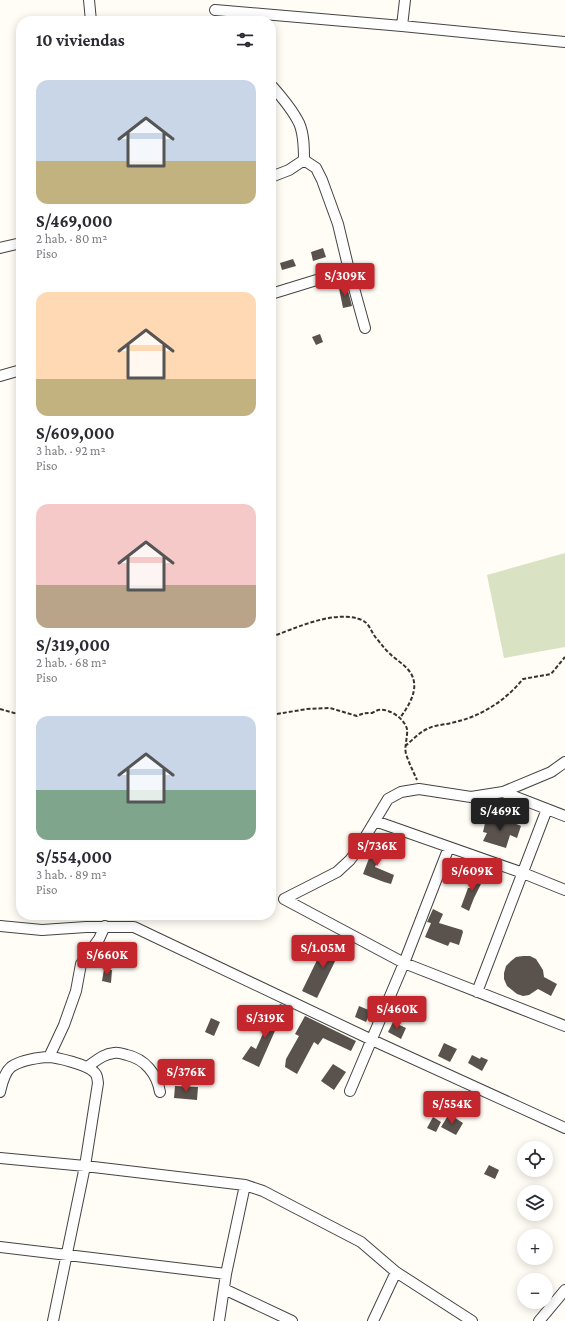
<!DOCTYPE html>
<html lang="es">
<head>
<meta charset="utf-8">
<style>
  body { margin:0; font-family:"Crimson Pro",serif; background:#f7f7f7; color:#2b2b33; height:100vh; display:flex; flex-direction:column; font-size:15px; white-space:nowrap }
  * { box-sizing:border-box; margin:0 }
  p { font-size:13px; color:#7c7c81 }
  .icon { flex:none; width:22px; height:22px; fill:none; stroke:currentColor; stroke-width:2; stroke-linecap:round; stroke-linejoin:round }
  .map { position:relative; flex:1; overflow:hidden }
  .drawer { position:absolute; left:16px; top:16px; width:260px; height:904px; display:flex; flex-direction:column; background:#fff; border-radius:16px; box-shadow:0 2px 10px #0003 }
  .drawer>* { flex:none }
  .buttons { position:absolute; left:517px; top:1141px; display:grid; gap:8px }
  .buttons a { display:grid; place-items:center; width:36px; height:36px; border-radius:50%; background:#fff; box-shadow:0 2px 10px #0003; font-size:20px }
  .price { position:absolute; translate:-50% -34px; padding:0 9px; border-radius:4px; background:#c4262e; color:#fff; font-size:13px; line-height:26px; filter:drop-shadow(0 1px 2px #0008) }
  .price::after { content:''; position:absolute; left:50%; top:24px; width:12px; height:9px; margin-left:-6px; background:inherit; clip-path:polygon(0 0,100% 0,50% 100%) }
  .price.current { background:#222; color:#fff }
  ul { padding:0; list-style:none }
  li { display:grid; align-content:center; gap:8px; height:212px; padding:0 20px }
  li span { display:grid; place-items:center; height:124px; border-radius:12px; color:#555 }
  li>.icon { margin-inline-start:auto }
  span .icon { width:72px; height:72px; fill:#fffc; stroke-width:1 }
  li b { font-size:17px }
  h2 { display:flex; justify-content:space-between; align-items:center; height:48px; padding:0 20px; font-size:17px }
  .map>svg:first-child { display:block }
  .cemetery { fill:#d9e3c4 }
  .building { fill:#5a524d }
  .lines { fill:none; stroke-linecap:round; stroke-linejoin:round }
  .minor-casing { stroke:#444; stroke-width:12 }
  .path { stroke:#333; stroke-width:2; stroke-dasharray:4 2; stroke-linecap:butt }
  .minor { stroke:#fff; stroke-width:10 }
</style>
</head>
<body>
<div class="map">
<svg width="565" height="1321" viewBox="0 0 565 1321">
  <rect width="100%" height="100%" fill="#fffdf5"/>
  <!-- cemetery -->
  <path class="cemetery" d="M565,553V647L504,658L487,575Z"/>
  <!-- building -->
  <path class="building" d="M323,248L326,257L313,261L311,252Z
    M293,259L296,266L282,270L280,263Z
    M347,287L352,306L343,308L339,288Z
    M320,334L323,342L316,345L312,337Z
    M500,817L521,826L517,838L510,835L506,848L483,841L487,833L483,832L486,819L498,822Z
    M374,845L383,848L375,867L394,875L391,884L384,882L363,874Z
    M474,875L484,878L474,898L469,911L461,907L468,888H470Z
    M433,909L443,914L439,923L462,930L463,932L459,945L450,942L448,946L425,937L431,923L427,922Z
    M336,936L345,941L317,998L302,991L318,958L323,961Z
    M523,956H530L536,959L543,970L544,977L557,984L551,996L538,989L529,995L523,996L517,994L507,986L504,979V973L506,966L511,961L516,957Z
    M104,969L112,970L111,983L102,981Z
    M280,1004L286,1006L259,1067L242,1059L251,1046L256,1049L270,1018Z
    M359,1006L371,1011L366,1022L355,1017Z
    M305,1016L356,1041L351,1051L323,1038L318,1045L314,1042L297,1074L285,1067L286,1059L299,1036L295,1034Z
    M211,1018L220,1022L214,1036L205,1032Z
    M393,1022L406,1028L401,1039L388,1032Z
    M444,1043L457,1049L450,1062L438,1056Z
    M472,1055L480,1059L481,1057L488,1060L482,1071L468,1063Z
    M333,1064L346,1072L334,1090L321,1081Z
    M175,1086L198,1087L197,1100L174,1098Z
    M449,1114L463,1123L456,1135L441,1127Z
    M433,1117L441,1122L436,1132L427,1128Z
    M489,1165L499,1170L495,1179L484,1174Z"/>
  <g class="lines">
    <!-- minor casing -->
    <g class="minor-casing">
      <path id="minor" d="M89,0L91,21
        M215,10L402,26L565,42
        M402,26L405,0
        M271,85C280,95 293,111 299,123C304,134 304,148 304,160
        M304,160L316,168L322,180L338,224L349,270
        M271,177L289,170L304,160
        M0,248L21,243
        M271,294L349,270L365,328
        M0,376L21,370
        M503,792L565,816
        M375,821L523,873L565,890
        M284,899L337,872L350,860L358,849L388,799L401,792L419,789L471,797L503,792L551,772L565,762
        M284,899L404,963L565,1026
        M0,926L42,930L86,927H134L372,1040L565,1128
        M477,992L547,809
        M49,1057L64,1025L76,991L81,964L99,939L105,926
        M87,1067C96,1061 103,1054 114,1053C118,1052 123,1054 127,1055C145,1059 157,1074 160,1092
        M350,1091L404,963L449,847
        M0,1092C2,1084 4,1073 11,1067C21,1060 36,1058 47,1057C57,1057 88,1065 94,1072C98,1075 97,1078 98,1083L85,1166L53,1321
        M0,1158L85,1166L245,1185L263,1191L361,1242L396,1272L472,1321
        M0,1247L226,1274
        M224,1289L292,1321
        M219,1321L226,1274L245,1185
        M373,1321L396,1272
        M539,1321L565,1290"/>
    </g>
    <!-- path -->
    <path class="path" d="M271,637C296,628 329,612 356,618C359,619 363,620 365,622C370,625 372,634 377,639C381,644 384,648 389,653C398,662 412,668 414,682C416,695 407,708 400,718
      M0,709L21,715
      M271,715L307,709L330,708L357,716C363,713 366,713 372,713C374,712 376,711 378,710C389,708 404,718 407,729C408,737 404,746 406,754C409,763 413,771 417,780
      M405,746C412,741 418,733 427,729C434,725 443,725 451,723C480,717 504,702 523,679L551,674L565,657"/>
    <!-- minor -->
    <use href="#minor" class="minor"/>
  </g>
</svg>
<div class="buttons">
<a><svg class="icon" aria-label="locate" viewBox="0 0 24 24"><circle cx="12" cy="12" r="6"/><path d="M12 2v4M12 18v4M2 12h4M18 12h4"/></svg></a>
<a><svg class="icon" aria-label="layers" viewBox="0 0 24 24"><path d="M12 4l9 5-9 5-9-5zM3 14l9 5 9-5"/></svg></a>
<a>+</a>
<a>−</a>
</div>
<b class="price" style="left:345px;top:297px">S/309K</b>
<b class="price current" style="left:500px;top:832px">S/469K</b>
<b class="price" style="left:377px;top:867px">S/736K</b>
<b class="price" style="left:472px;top:892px">S/609K</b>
<b class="price" style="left:323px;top:969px">S/1.05M</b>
<b class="price" style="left:107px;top:976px">S/660K</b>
<b class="price" style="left:397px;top:1030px">S/460K</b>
<b class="price" style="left:265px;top:1039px">S/319K</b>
<b class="price" style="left:186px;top:1093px">S/376K</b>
<b class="price" style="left:452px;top:1125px">S/554K</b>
<section class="drawer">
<h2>10 viviendas<svg class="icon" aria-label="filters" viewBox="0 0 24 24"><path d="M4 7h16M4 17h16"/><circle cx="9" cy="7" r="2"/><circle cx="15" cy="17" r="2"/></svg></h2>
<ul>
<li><span style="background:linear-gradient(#c9d6e8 65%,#c2b280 0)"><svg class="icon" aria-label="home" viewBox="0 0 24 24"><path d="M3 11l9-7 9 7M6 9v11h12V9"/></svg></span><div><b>S/469,000</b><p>2 hab. · 80 m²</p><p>Piso</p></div></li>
<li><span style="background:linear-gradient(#ffd9b3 70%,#c2b280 0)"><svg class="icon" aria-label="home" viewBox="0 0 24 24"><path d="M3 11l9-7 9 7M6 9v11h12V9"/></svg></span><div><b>S/609,000</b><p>3 hab. · 92 m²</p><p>Piso</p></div></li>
<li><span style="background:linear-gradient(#f6c9c9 65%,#b9a48a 0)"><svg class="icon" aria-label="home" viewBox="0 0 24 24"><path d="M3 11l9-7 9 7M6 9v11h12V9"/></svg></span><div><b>S/319,000</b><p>2 hab. · 68 m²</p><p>Piso</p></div></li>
<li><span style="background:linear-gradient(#c9d6e8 60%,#7fa58c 0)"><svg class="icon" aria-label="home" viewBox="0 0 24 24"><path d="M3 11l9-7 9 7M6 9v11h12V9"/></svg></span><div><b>S/554,000</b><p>3 hab. · 89 m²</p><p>Piso</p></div></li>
</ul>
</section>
</div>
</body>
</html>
